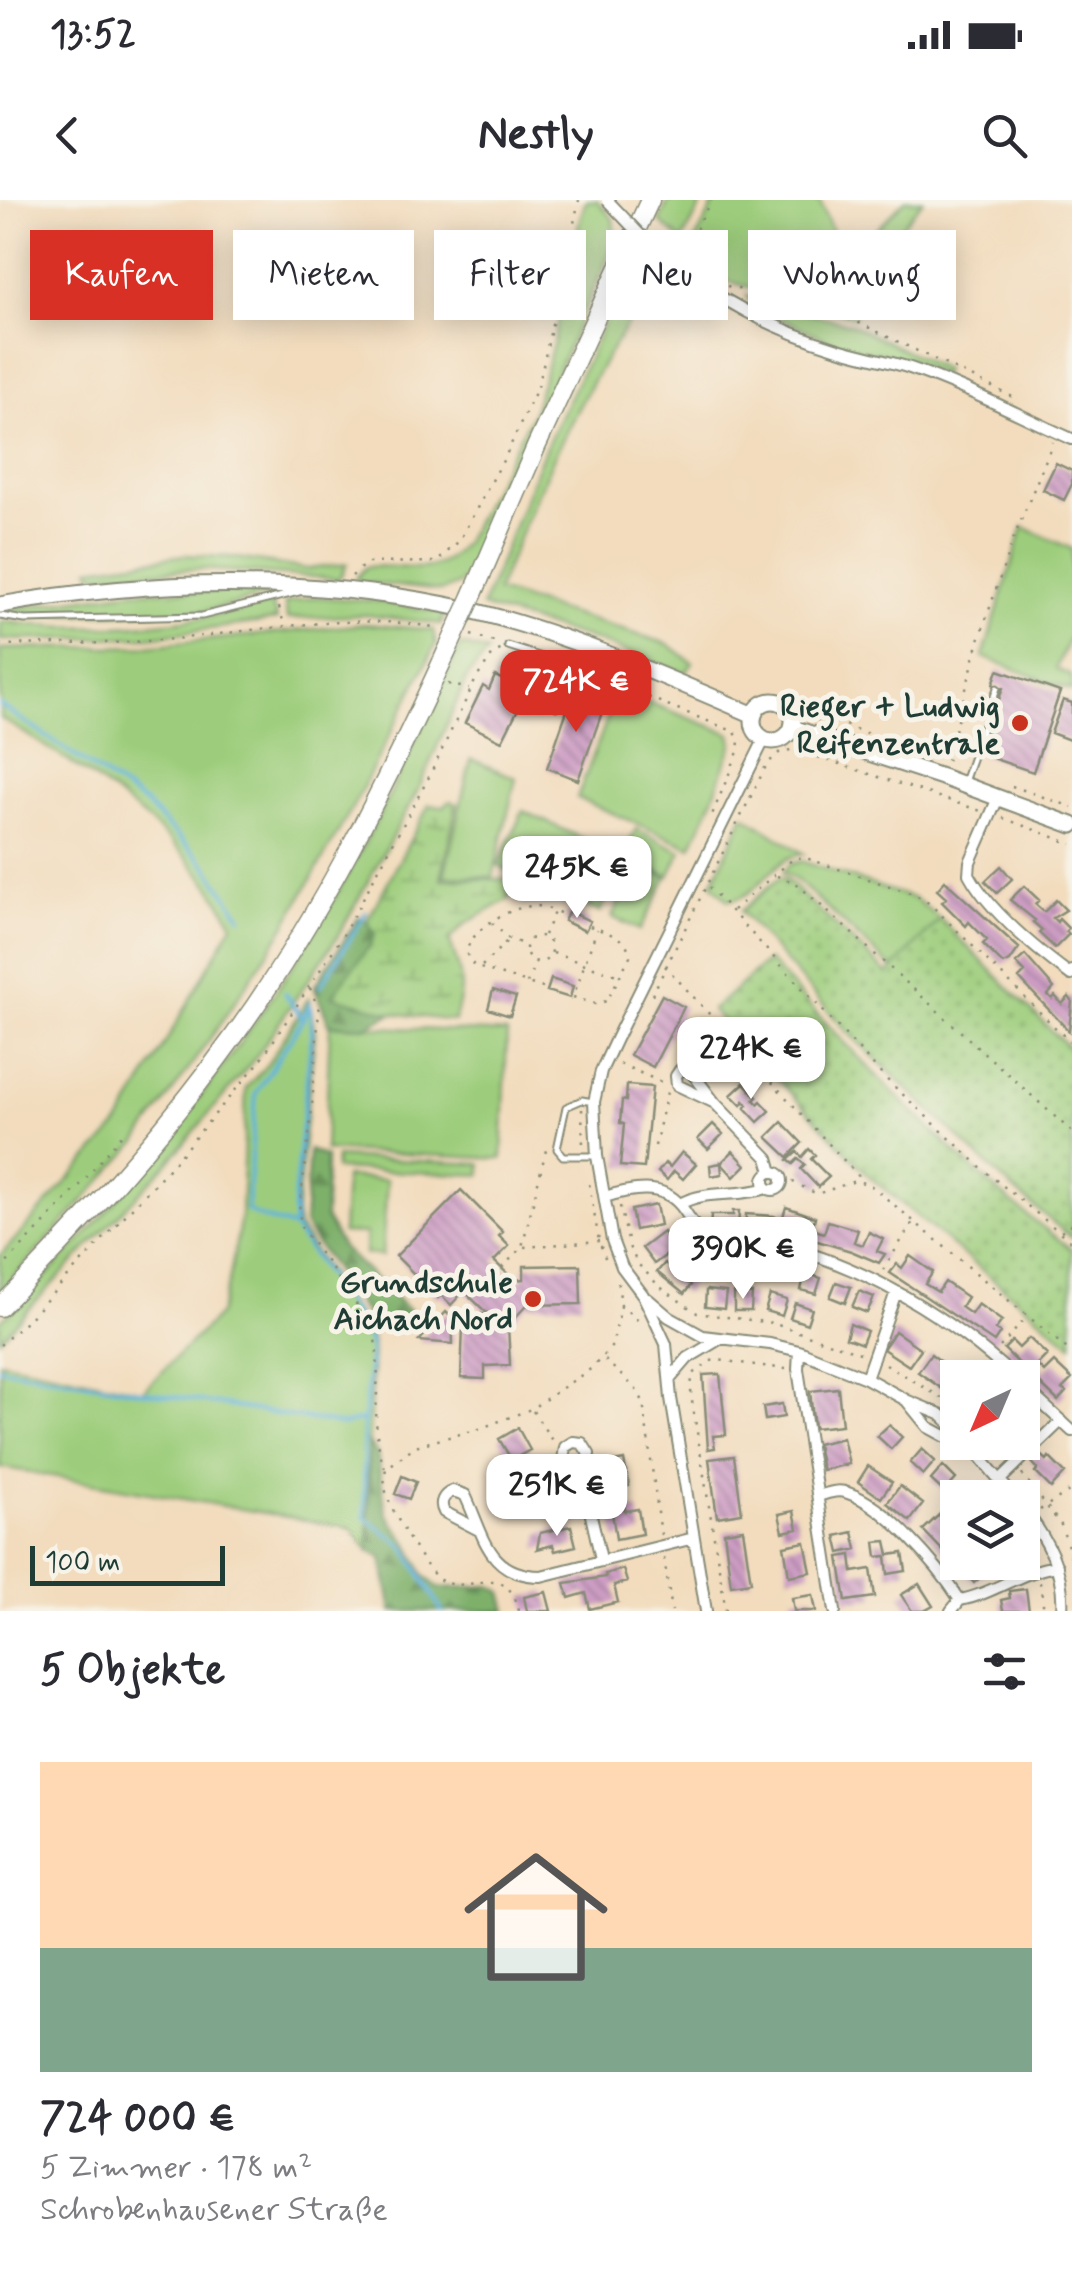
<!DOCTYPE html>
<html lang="de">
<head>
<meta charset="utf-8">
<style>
  body { margin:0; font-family:Mynerve,sans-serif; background:#f7f7f7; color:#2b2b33; height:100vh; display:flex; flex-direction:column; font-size:38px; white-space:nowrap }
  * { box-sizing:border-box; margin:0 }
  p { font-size:32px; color:#7c7c81 }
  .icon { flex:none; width:55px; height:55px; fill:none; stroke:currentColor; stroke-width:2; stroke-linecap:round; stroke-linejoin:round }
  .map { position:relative; height:1411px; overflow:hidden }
  .drawer { display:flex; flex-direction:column; background:#fff; flex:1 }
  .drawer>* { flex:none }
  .banner { position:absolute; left:30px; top:30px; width:1012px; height:90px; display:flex; gap:20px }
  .needle { width:65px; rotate:224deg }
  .buttons { position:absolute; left:940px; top:1160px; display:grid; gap:20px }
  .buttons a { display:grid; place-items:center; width:100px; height:100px; border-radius:0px; background:#fff; box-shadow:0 5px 25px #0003; font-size:50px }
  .scale { position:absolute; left:30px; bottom:25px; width:195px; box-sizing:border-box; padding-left:10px; border:5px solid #1f3d34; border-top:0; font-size:28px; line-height:35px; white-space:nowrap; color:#1f3d34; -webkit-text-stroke:8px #f7f3e8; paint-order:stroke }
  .price { position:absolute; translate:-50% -85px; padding:0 22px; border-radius:20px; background:#fff; color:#222; font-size:32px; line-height:65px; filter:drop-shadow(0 2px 5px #0008) }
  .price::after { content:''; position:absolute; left:50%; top:60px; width:30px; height:22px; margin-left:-15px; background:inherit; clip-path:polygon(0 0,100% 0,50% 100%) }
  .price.selected { background:#d93025; color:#fff }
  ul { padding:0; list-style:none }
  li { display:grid; align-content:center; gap:20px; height:530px; padding:0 40px }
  li span { display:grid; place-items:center; height:310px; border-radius:0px; color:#555 }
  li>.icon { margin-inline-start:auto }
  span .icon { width:180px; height:180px; fill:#fffc; stroke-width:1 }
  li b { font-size:42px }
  h2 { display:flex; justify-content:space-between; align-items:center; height:120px; padding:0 40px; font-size:42px }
  .chip { padding:0 35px; border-radius:0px; background:#fff; box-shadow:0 5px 25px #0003; font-size:35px; line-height:90px }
  .chip.selected { background:#d93025; color:#fff }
  .status { display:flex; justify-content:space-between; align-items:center; height:70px; padding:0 50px; background:#fff; direction:ltr }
  .status svg { height:28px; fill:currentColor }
  header { display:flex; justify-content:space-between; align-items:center; height:130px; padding:0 40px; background:#fff; font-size:45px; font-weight:800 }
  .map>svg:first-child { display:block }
  .grass { fill:#9dcd7b; stroke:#5e8558; stroke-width:2.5 }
  .forest { fill:url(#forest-firs); stroke:#4e7650; stroke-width:2.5 }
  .wetland { fill:url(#wetland-marsh); stroke:#5e8558; stroke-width:2.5 }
  .garden { fill:url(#garden-dots); stroke:#5e8558; stroke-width:2.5 }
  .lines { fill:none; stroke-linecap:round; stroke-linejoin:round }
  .stream { stroke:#60b3db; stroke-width:4 }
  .building { fill:url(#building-back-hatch) }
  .service-casing { stroke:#888c78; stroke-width:9 }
  .minor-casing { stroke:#888c78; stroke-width:14 }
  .secondary-casing { stroke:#888c78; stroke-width:19 }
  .trunk-casing { stroke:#888c78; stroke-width:21 }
  .path { stroke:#888c78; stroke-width:2.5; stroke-dasharray:2.5 8; stroke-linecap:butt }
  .service { stroke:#fff; stroke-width:5 }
  .minor { stroke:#fff; stroke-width:10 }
  .secondary { stroke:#fff; stroke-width:15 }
  .trunk { stroke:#fff; stroke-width:18 }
  .minor-bridge-casing { stroke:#888c78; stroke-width:14; stroke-linecap:butt }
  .trunk-bridge-casing { stroke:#888c78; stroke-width:21; stroke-linecap:butt }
  .minor-bridge { stroke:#fff; stroke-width:10 }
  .trunk-bridge { stroke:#fff; stroke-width:18 }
  .poi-dot { fill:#c8321e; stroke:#f7f3e8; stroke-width:4 }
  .labels { text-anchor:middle; stroke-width:10; stroke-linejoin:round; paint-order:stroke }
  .poi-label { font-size:32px; font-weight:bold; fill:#1f3d34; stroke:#f7f3e8; text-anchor:end }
</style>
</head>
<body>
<div class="status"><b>13:52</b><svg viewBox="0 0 49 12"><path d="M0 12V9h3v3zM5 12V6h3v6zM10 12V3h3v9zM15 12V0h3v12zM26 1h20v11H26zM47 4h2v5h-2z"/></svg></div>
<header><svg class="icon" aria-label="back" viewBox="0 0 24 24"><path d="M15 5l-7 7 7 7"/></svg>Nestly<svg class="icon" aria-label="search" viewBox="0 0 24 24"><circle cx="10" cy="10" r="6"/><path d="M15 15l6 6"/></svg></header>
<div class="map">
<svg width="1072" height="1411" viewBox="0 0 1072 1411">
  <defs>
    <pattern id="forest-firs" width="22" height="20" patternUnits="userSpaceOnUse" patternTransform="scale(2.5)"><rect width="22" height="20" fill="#7eb06b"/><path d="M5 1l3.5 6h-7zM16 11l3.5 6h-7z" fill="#679059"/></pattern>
    <pattern id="wetland-marsh" width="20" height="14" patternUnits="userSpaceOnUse" patternTransform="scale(2.5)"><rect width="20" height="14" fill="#9dcd7b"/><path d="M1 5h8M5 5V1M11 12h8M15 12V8" fill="none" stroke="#7fa866"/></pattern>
    <pattern id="garden-dots" width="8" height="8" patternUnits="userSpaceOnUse" patternTransform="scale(2.5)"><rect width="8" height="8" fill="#9dcd7b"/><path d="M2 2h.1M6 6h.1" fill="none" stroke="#7fa866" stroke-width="1.8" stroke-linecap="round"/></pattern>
    <pattern id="building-back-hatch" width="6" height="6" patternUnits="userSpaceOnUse" patternTransform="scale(2.5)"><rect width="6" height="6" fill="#cd9dc4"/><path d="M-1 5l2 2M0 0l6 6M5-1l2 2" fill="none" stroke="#a681a0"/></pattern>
  </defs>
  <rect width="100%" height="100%" fill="#f7f3e8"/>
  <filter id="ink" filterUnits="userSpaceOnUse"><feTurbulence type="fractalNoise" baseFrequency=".01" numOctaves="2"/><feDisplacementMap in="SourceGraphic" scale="20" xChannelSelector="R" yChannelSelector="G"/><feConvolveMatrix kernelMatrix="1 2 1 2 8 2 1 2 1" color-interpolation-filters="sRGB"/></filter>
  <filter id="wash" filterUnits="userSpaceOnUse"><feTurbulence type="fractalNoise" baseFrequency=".0048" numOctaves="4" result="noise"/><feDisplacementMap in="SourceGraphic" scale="40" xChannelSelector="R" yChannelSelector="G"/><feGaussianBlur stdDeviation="2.25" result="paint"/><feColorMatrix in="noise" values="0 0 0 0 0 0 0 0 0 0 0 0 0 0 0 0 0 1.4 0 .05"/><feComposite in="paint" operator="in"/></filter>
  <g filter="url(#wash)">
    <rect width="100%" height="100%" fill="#f2dcbd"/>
    <!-- grass -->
    <path class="grass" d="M597,0L613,19L615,41L469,372L459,384L442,391L360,382L356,378L366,367C408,362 433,383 464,343L533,212L554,141L580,18L586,1Z
      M669,0H704L682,41L659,21Z
      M716,0H819L845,61L905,0H923L892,38L854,117L724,80L692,60L690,51Z
      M638,52L665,73C585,174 545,274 497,391L668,444L693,463L685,473L588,438L482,407L544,251Z
      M747,96L850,124L944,169L942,175L895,157L839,145L751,105Z
      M1023,327L1072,349V431L1056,469L1072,476V491L983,457Z
      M185,355L232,357L307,369L347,364L339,379L201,369L94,375L90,368Z
      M132,391H256L273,394L205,411L24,416L1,410Z
      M314,397L377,401L445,413L441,424L366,415L287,419L285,403Z
      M272,404L277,420L149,437L0,440L1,421C91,434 184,424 272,404Z
      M365,424L433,430L436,444L357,599L279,736L216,830L137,942L0,1092V1056L119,924L233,724C186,632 86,571 0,518V449L145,446Z
      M461,445L488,452L468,476L419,588L338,736L256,857L167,964L0,1139V1121C117,1013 235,860 319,724C374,635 415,539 461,445Z
      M618,491L731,534L733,543L709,609L691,647L577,598Z
      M471,559L516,578L493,677L444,676Z
      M523,611L625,658L600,712L498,666Z
      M744,615L804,654C772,655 759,700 728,700L712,684Z
      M636,629L681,651L669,676L623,654Z
      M801,661L916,699L940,719L893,769L799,682L783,672L790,664Z
      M639,664L667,678L640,730L612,717Z
      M309,798L315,833L296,1014L298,1027L370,1135L373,1151L367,1279L369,1350L351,1328L0,1267V1161L143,1191L219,1114L229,1081L241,1017L246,888L269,862Z
      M330,825L507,833L502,959L325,950Z
      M336,957L481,964V975L335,969Z
      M345,977L387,980L382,1056L365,1054L366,1034L342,1033Z"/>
    <!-- forest -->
    <path class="forest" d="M359,717L367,721L375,733L371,744L333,796L392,813L365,827L330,825L314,787Z
      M309,950L326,957L325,1018L343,1049L417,1118L377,1130L312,1037L304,1024Z
      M369,1243L377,1253L386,1313L408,1344L424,1375L438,1388L491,1386L502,1392L507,1411H392L382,1358L369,1350Z"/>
    <!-- wetland -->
    <path class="wetland" d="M451,601L457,604L441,679H511L509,699L465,724L449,740C462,774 466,786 454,821L392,813L332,796L371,744L375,733L367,721L429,605L443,607Z"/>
    <!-- garden -->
    <path class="garden" d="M784,678L888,774L940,719L1072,851V1038L1014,990L846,831L741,711L778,679Z
      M768,760C843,843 921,924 1006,998C1027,1016 1050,1032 1072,1050V1145L871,978L712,810Z"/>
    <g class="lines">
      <!-- stream -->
      <path class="stream" d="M0,505L145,603L206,665L241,717
        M320,787L366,713
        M285,793L303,819
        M310,802L303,819L256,893L247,1010L258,1016L294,1028L367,1131L371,1151L363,1230L365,1318L404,1346L442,1411
        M294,1026V999L312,832L310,806
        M0,1168L344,1225L365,1219"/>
    </g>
    <g id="blocks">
      <!-- building -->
      <path class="building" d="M1056,263L1072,271V284L1064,300L1043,290Z
        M998,470L1060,492L1033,572L980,554L1003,488L993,484Z
        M495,476L532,493L525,507L520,505L502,541L465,523L483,486L489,490Z
        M574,490L606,501L578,580L547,568Z
        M1063,500L1072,503V541L1051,533Z
        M1001,666L1012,679L997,693L985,681Z
        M945,681L1019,748L1010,761L1003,764L983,744L987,740L969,722L966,726L942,702L946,698L937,690Z
        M1024,686L1039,700L1035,704L1044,712L1056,700L1066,710L1053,718L1057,722L1059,719L1068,728L1066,731L1069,734L1055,748L1039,733L1042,730L1033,722L1035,720L1010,700Z
        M569,711L590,721L585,731L564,721Z
        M1025,755L1054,788L1048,795L1052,799L1055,796L1062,804L1069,797L1072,801L1069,831L1019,778L1025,772L1016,763Z
        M551,779L573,786L570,798L547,791Z
        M493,790L516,797L510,816L488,809Z
        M662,795L684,807L653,867L630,855Z
        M744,883L757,897L754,900L758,904L761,901L770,911L758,922L745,908L748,905L744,901L741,905L731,895Z
        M627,885L652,887L644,968L620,966L624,924L620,923L622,900L626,901Z
        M782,922L802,943L788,957L767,937Z
        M713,924L723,934L708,949L698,939Z
        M809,949L815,955L811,959L829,977L818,987L801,969L805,965L798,959L793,964L788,960L797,952L802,957Z
        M733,951L746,965L734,977L721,963L722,974L711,976L710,965L721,963Z
        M682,952L696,964L683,979L674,971L667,980L658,972L665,963L670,967Z
        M461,990L503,1032L499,1036L509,1046L494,1061L514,1080L524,1079V1066L580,1065L581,1104L527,1105L508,1125L510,1165L485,1166V1179L461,1178L463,1126L469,1127V1114H488L464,1091L451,1105L441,1095L438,1098L396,1056Z
        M656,1005L660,1025L635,1030L631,1010Z
        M786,1007L815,1017L812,1029L824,1033L828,1021L858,1030L854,1042L863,1045L869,1032L883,1039L877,1051L885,1054L879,1063L851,1051L774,1028L766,1027V1033L745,1031L746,1014L774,1016L782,1020Z
        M733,1011H739L738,1029L710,1031L711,1015H733Z
        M663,1032L676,1048L654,1064L642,1048Z
        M910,1056L933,1072L925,1084L938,1092L945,1082L967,1097L961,1107L971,1114L978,1104L1002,1121L995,1130L1000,1133L994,1142L890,1073L897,1064L902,1068Z
        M710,1057L729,1058L728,1077L709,1076Z
        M740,1060L757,1061L756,1078L739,1077Z
        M679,1061L692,1073L686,1080L691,1085L684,1094L657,1072L665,1063L673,1069Z
        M805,1073L821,1078L816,1094L801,1090Z
        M836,1082L851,1087L845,1103L830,1097Z
        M706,1090L726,1092L724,1109L705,1107Z
        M859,1091L874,1097L867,1113L852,1107Z
        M734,1093L752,1094L751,1111H734Z
        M770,1095L787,1100L782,1116L765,1111Z
        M795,1103L812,1109L807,1124L790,1118Z
        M446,1112L452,1118L453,1144L419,1141Z
        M850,1124L867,1131L862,1144L846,1138Z
        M895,1131L921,1149L909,1166L883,1149Z
        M1029,1138L1047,1155L1037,1165L1044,1172L1054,1162L1072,1179L1062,1189L1066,1192L1058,1201L1004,1149L1012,1141L1019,1148Z
        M931,1154L963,1178H958V1186L951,1195L918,1172Z
        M720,1174L726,1235L713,1236L715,1248L708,1249L703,1175Z
        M838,1188L842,1225L814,1228L810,1191Z
        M782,1204L784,1217L765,1220L763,1207Z
        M1022,1208L1038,1224L1025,1237L1032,1243L1025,1250L1017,1242H1022Z
        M889,1225L902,1237L891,1249L877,1236Z
        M518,1228L530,1250L519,1256L527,1270L520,1274L499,1239Z
        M843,1238L849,1264L822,1270L817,1244Z
        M922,1249L935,1261L923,1275L910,1263Z
        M1038,1252L1047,1260L1049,1257L1065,1273L1051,1288L1035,1272L1038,1269L1030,1260Z
        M734,1256L742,1313L717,1317L709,1259Z
        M624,1260L629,1286L604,1290L599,1265Z
        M868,1266L892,1282L881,1298L858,1282Z
        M943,1266L956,1279L944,1292L931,1280Z
        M402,1276L416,1282L409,1299L395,1294Z
        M546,1277L561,1305L541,1315L527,1287Z
        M900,1286L923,1304L910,1321L887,1303Z
        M623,1297L625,1311L638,1309L642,1334L616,1339L610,1299Z
        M794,1311L798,1329L783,1332L779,1314Z
        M942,1312L958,1329V1341L945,1353L923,1330Z
        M571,1326L576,1346L555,1351L553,1345L537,1349L540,1333Z
        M743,1329L751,1382L731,1385L724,1332Z
        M853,1332L857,1349L840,1353L836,1336Z
        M886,1341L889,1355L903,1353L906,1371L888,1374L886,1356L877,1357L875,1342Z
        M805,1342L811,1372L789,1376L784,1346Z
        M958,1349V1362H988L982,1369L985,1373L974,1383L950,1355Z
        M851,1355L853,1372L871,1369L875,1397L846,1401L839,1357Z
        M623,1369L627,1382L614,1385L618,1402L590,1409L586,1393L569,1398L565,1383L606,1377L605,1374Z
        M919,1384L933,1406L924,1411H912L901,1395Z
        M1026,1389L1029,1411H1003L1001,1400L1010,1398L1009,1391Z
        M546,1392L551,1411H527L524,1397Z
        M813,1395L816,1411H794L792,1398Z"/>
    </g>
  </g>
  <g filter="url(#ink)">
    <use href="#blocks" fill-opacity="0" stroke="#888c78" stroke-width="2.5"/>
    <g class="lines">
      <!-- service casing -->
      <g class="service-casing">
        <path id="service" d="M0,416L25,420L202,416L299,392
          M508,446L573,467
          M556,507L583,446
          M964,582L997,488
          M593,902L582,900L566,907L557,949L563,956H594"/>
      </g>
      <!-- minor casing -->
      <g class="minor-casing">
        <path id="minor" d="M666,58C714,98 775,130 835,148C860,156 885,160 910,168C966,187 1018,215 1072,239
          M998,598L970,662L969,674C989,711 1037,750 1071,775L1072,771
          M715,903L677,885L676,876L680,870H690L715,903L768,958L772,972
          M764 981a9 9 0 1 1 18 0a9 9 0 1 1-18 0Z
          M605,997C630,989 662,982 681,1006C690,1017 694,1029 706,1039C731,1046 757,1039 782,1046C866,1066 952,1119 1015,1178
          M680,1004C706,989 736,998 767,988
          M648,1099L669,1117L703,1136L770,1144L799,1151L866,1178L906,1200L928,1227L976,1253
          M799,1151L798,1169L835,1411
          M866,1178L896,1092
          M670,1179L688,1158L718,1140
          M1022,1185L1072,1231
          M908,1201L940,1214L958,1231
          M573,1242L582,1243L589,1254L582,1276L563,1260L565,1247Z
          M973,1249L1015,1298
          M582,1276L601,1359
          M1000,1280L1061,1221
          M818,1296C828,1293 838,1289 848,1293C887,1306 938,1366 960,1400
          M1022,1307C1047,1338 1065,1371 1062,1411
          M479,1330L444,1312C439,1303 443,1295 453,1291L465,1295C484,1334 487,1376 541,1376L694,1338
          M706,1411L671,1198L666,1144L643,1095L622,1067L612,1040L597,956L594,902L601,871L616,839L764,540
          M951,1411L960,1400C994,1394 1020,1371 1057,1366"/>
      </g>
      <!-- secondary casing -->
      <g class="secondary-casing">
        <path id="secondary" d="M0,405C149,379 297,376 446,405C544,424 662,475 754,515
          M753 521a20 20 0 1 1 40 0a20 20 0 1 1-40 0Z
          M793,528L942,577L1072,625"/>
      </g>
      <!-- trunk casing -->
      <g class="trunk-casing">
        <path id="trunk" d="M473,394L536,247L650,0
          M0,1107C83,1023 165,932 234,836C321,716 386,584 447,451"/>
      </g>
      <!-- path -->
      <path class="path" d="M682,57L711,0
        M727,86L853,120L1017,199
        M352,376L366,363L437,362L459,341L506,255L539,184L579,0
        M279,407L284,424
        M471,435L501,444
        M0,445C49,444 98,444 147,441C245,435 340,410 439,428
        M580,470L735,532L739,541L738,552L712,615
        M448,484L469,489
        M817,521L818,518H826L929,557
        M947,561L979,440L1011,345L1053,242
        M1012,586L1072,607
        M1003,618L1072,644
        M777,676L796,683L1072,932
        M709,687L883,876L986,972L1072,1042
        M733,710L793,659L803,657L916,695L930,704L1072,844
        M492,723L509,739L526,745
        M590,726C606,733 629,737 630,756L607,801L595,804L573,797L597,729
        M544,735L555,710
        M526 749a13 13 0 1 1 26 0a13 13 0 1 1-26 0Z
        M553,753L620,776
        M482,766L508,740
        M665,766L863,981
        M527,783L535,763
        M310,788L319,810L311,919L299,1010L301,1027C318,1052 372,1118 376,1145C382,1188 368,1225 385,1268
        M543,788L474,766L466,753C471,729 507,708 532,706C542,705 554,710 564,715
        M652,795L767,564L779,553L794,549L981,611
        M682,858L705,811
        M620,864L663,883
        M582,909L583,946
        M655,946L667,892
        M782,981L793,982L817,994L855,981L869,984L1072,1153
        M589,984L599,1041L607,1063
        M620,1006L630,1049L638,1064L660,1087L697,1113L772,1123L860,1153
        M1061,1031L1072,1024
        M524,1047L599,1041
        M502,1068L522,1047L546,950
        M0,1070L82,983L124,932
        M883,1070L913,1022
        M618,1083L621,1105L643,1125
        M0,1145L25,1123L171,966L260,861L342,737L429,577L476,479L493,454L502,449
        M1000,1147L1028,1116
        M605,1160L635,1188L643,1201L661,1335
        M886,1164L958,1208
        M972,1178L984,1164
        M946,1207L958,1194
        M533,1211L553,1242
        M995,1242L1007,1256
        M1022,1274L1061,1325L1072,1359
        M1040,1310L1072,1289
        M664,1358L672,1411
        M1040,1382L1044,1411
        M518,1411C506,1358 476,1394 444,1382C428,1377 390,1309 386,1292C384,1284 384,1277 386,1269L415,1246L479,1229L531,1209L592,1168L612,1146L621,1106
        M726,1411L691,1195L692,1175L710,1161L718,1160L786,1169"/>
      <!-- service -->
      <use href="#service" class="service"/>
      <!-- minor -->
      <use href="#minor" class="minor"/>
      <!-- secondary -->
      <use href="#secondary" class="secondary"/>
      <!-- trunk -->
      <use href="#trunk" class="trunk"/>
      <!-- minor-bridge casing -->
      <g class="minor-bridge-casing">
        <path id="minor-bridge" d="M607,0L645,40L666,58"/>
      </g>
      <!-- trunk-bridge casing -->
      <g class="trunk-bridge-casing">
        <path id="trunk-bridge" d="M447,451L473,394"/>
      </g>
      <!-- minor-bridge -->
      <use href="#minor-bridge" class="minor-bridge"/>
      <!-- trunk-bridge -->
      <use href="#trunk-bridge" class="trunk-bridge"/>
    </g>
  </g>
  <!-- markers -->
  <g class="poi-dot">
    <circle cx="1020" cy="523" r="10"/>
    <circle cx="533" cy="1099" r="10"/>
  </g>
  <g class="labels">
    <!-- poi labels -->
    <g class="poi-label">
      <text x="1000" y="516">Rieger + Ludwig<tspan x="1000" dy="37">Reifenzentrale</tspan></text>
      <text x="513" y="1092">Grundschule<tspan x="513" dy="37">Aichach Nord</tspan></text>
    </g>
  </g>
</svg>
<div class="buttons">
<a><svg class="needle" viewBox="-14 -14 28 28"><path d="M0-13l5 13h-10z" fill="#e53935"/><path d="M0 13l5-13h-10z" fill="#7c7c81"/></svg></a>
<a><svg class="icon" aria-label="layers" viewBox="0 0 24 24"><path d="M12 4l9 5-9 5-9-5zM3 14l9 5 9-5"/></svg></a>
</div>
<div class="scale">100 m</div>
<b class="price selected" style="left:576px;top:535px">724K €</b>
<b class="price" style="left:577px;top:721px">245K €</b>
<b class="price" style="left:751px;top:902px">224K €</b>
<b class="price" style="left:743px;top:1102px">390K €</b>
<b class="price" style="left:557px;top:1339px">251K €</b>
<div class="banner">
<a class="chip selected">Kaufen</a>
<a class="chip">Mieten</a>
<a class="chip">Filter</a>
<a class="chip">Neu</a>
<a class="chip">Wohnung</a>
</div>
</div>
<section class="drawer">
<h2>5 Objekte<svg class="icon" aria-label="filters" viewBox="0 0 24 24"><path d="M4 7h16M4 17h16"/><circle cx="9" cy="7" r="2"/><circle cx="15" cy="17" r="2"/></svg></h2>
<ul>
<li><span style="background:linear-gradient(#ffd9b3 60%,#7fa58c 0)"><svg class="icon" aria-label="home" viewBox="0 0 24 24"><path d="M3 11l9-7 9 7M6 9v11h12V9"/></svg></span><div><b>724 000 €</b><p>5 Zimmer · 178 m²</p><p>Schrobenhausener Straße</p></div></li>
</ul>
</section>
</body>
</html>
